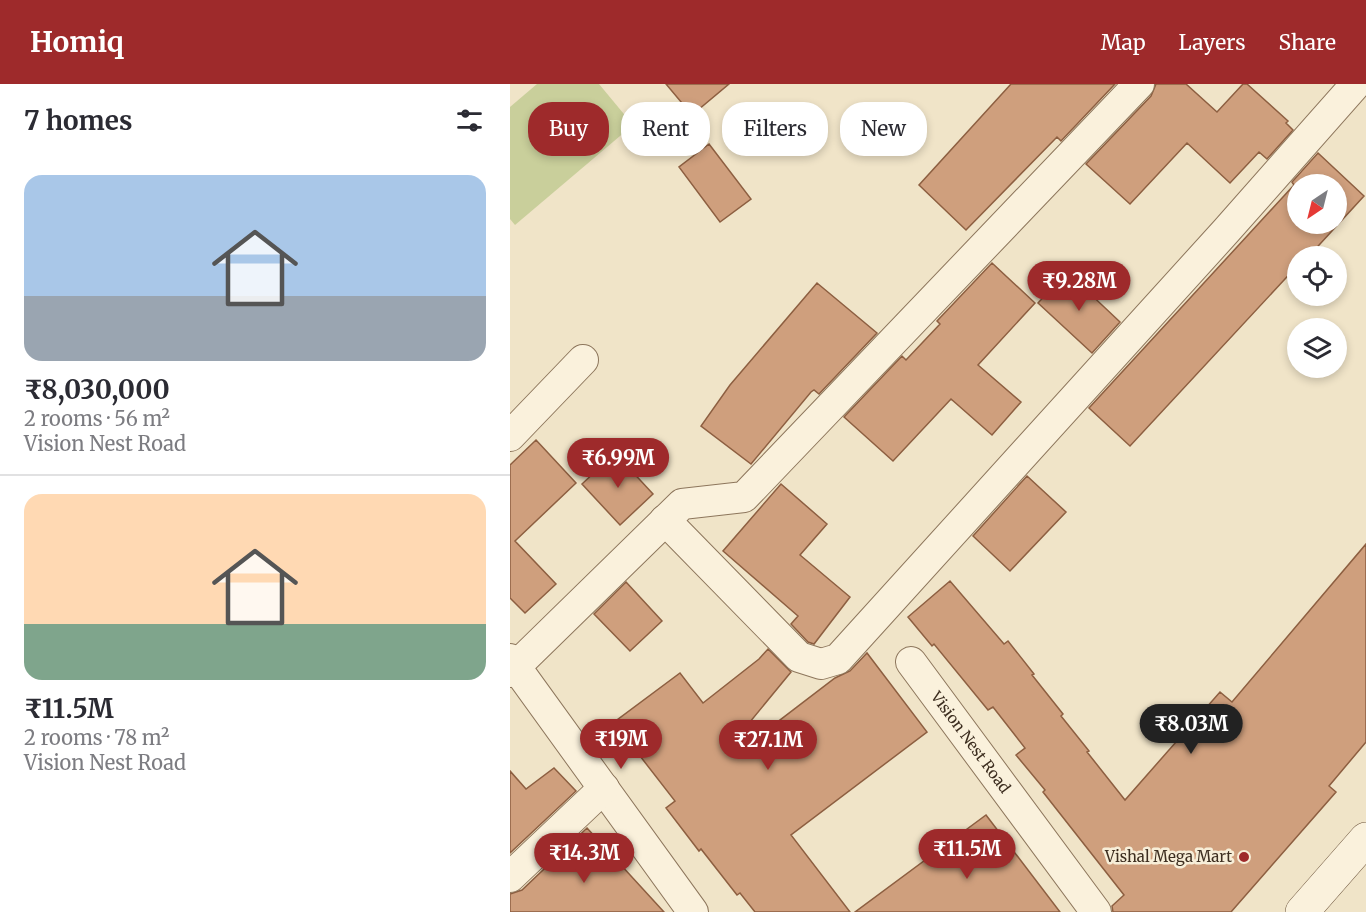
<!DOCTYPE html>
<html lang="en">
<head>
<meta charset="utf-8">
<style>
  body { margin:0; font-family:Merriweather,serif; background:#f2f2f3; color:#2b2b33; height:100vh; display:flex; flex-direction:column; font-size:22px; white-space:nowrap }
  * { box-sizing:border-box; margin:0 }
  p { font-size:20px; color:#7c7c81 }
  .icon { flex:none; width:33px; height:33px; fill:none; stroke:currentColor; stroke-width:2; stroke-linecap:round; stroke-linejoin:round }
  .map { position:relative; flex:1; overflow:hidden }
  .sheet { display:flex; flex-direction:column; background:#fff; width:510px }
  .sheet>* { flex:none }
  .top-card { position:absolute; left:18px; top:18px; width:570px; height:54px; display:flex; gap:12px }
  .needle { width:39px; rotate:215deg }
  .controls { position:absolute; left:777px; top:90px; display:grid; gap:12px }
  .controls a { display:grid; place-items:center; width:60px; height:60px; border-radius:50%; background:#fff; box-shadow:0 3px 9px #0003; font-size:30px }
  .price { position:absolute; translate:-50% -51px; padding:0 14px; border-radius:21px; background:#9e2a2b; color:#fff; font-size:20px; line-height:39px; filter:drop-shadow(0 2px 3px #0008) }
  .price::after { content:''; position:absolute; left:50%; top:36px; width:18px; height:14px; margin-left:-9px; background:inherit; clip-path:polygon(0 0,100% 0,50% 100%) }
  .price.active { background:#222; color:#fff }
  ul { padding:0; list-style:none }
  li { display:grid; align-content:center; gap:12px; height:318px; padding:0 24px }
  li+li { border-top:2px solid #e1e1e2 }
  li span { display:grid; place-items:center; height:186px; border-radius:18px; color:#555 }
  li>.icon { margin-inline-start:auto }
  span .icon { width:108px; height:108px; fill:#fffc; stroke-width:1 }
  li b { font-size:26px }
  h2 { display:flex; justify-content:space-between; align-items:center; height:72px; padding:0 24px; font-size:26px }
  .tag { padding:0 21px; border-radius:24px; background:#fff; box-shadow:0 3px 9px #0003; font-size:21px; line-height:54px }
  .tag.active { background:#9e2a2b; color:#fff }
  header { display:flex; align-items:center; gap:36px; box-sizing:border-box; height:84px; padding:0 30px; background:#9e2a2b; color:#fff }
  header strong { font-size:28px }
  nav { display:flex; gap:33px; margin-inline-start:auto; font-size:21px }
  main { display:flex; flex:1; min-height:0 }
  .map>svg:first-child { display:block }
  .green { fill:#c9cf9b }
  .building { fill:#cf9f7d; stroke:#8d5f41; stroke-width:1.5; fill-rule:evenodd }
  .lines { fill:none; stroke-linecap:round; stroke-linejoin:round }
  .street-casing { stroke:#8d765c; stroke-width:32 }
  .secondary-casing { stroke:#6f573f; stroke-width:34 }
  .street { stroke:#faf1dc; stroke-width:30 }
  .secondary { stroke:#faf1dc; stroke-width:33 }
  .poi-dot { fill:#9e2a2b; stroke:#f7eed8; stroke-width:2 }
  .labels { text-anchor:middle; stroke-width:5; stroke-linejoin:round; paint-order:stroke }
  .street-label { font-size:15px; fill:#3d2e20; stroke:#f7eed8 }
  .poi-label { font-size:15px; fill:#3d2e20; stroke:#f7eed8; text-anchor:end }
</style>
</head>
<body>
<header>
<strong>Homiq</strong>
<nav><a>Map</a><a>Layers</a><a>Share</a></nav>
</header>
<main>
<section class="sheet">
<h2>7 homes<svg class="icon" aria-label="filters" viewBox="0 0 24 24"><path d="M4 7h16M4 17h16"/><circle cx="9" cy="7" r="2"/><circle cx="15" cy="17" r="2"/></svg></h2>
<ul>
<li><span style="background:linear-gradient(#a9c7e8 65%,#9aa5b1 0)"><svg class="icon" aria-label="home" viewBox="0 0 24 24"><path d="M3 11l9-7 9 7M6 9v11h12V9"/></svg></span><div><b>₹8,030,000</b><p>2 rooms · 56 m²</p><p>Vision Nest Road</p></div></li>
<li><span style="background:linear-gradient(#ffd9b3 70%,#7fa58c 0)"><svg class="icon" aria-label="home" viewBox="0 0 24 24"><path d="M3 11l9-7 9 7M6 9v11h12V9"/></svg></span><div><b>₹11.5M</b><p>2 rooms · 78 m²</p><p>Vision Nest Road</p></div></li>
</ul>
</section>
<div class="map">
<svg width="856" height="828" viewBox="0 0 856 828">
  <rect width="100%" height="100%" fill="#f0e4c8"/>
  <!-- green -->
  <path class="green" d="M27,0H89L123,41L5,141L0,135V23Z"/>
  <!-- building -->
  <path class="building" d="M156,0H219L182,31Z
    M501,0H605L551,57L547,53L456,146L409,101Z
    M646,0H676L707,28L733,0H737L778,37L776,39L783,46L757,75L749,68L720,99L677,59L620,120L576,80L641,12Z
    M199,60L241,115L210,138L169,83Z
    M808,69L854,112L799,172L797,171L788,172V181L620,362L579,324L784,101L782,98ZM788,100H826V140H788Z
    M482,179L525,219L468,281L511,318L482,351L441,315L383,377L334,333L392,272L396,276L430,240L427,237Z
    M557,188L610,238L582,269L528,219Z
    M307,199L367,249L309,310L304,306L301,308L241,380L191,342L220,301Z
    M26,356L66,399L5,457L46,500L15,529L0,514V381Z
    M105,369L143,410L110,441L72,400Z
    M517,392L556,428L500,487L463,452Z
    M271,400L317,440L290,471L340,513L304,560L298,558L281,540L288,532L213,467Z
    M856,460V658L819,702L826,708L721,828H603L602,822L614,811L533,708L535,706L506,671L515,664L483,623L478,626L424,560L422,562L398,533L440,497L494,560L498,557L524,590L522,591L553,630L551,632L579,667L577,668L615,716L710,608L722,618Z
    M116,498L152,537L120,567L84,530Z
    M258,565L281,588L221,661L228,668L325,594L340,587L357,569L417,648L281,751L340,828H245L230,809L227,811L191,765L189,767L156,724L165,717L130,672L133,670L107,636L170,589L193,619L249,575Z
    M44,684L66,707L0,769V687L16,705Z
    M476,731L550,828H345Z
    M77,744L154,828H0V810L12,806Z"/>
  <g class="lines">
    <!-- street casing -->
    <g class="street-casing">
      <g id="street">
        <path d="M0,352L73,276"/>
        <path d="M155,436L289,573L311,580L328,575L716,147L846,0"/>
        <path d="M0,575L183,828"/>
        <path id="s1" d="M401,578L586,828"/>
        <path d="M0,588L172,420L234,413L629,0"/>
        <path d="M0,793L94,704"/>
      </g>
    </g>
    <!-- secondary casing -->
    <g class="secondary-casing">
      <path id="secondary" d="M792,828L856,755"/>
    </g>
    <!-- street -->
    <use href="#street" class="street"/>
    <!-- secondary -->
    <use href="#secondary" class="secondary"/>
  </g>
  <!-- markers -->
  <circle class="poi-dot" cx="734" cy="773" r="6"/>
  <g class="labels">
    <!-- street labels -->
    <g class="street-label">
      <text dy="5" stroke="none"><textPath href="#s1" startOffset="100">Vision Nest Road</textPath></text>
    </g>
    <!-- poi labels -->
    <g class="poi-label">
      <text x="722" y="778">Vishal Mega Mart</text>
    </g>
  </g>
</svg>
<div class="controls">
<a><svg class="needle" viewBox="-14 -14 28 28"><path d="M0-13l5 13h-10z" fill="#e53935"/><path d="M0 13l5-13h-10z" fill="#7c7c81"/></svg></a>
<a><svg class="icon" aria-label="locate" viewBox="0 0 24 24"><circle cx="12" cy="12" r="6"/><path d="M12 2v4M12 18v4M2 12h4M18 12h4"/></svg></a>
<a><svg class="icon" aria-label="layers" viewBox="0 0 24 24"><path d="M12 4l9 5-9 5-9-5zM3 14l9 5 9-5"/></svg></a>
</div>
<b class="price" style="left:569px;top:228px">₹9.28M</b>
<b class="price" style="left:108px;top:405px">₹6.99M</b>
<b class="price active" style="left:681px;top:671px">₹8.03M</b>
<b class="price" style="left:111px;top:686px">₹19M</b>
<b class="price" style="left:258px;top:687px">₹27.1M</b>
<b class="price" style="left:457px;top:796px">₹11.5M</b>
<b class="price" style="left:74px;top:800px">₹14.3M</b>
<div class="top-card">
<a class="tag active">Buy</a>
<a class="tag">Rent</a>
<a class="tag">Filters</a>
<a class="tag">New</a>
</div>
</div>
</main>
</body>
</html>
